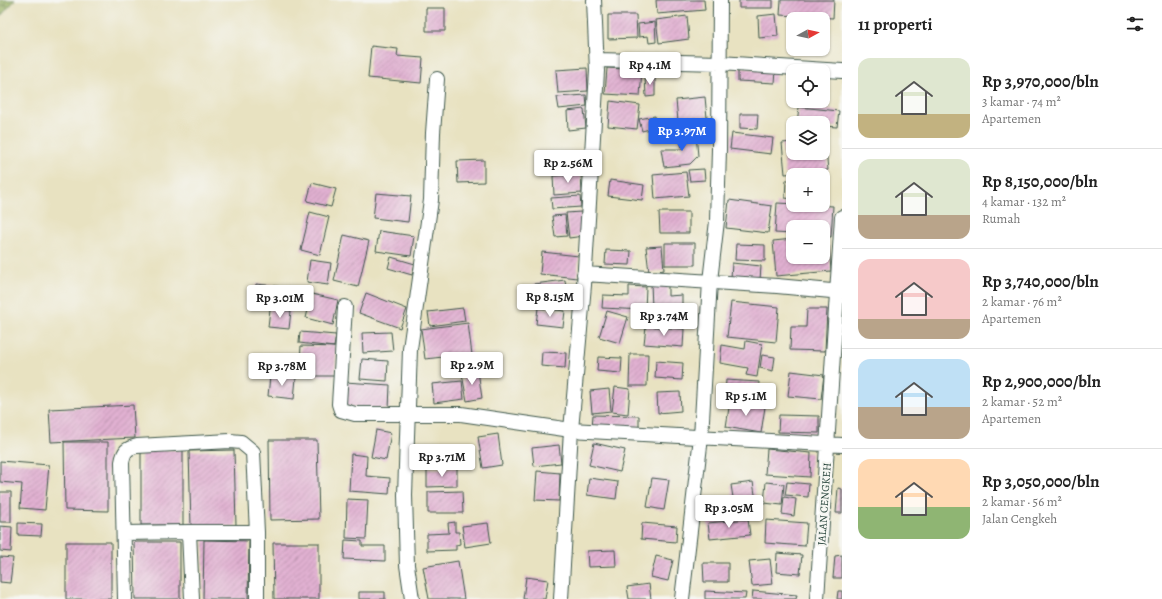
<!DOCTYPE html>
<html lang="id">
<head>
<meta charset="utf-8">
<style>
  body { margin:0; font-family:Alegreya,serif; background:#f2f2f2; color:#222; height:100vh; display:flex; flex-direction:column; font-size:15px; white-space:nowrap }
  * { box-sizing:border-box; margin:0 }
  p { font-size:13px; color:#767676 }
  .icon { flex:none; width:22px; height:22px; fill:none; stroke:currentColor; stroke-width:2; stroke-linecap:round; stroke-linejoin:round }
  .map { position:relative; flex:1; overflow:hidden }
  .details { display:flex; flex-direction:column; background:#fff; width:320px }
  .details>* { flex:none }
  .needle { width:26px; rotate:82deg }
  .tools { position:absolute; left:786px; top:12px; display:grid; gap:8px }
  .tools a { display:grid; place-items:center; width:44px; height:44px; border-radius:8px; background:#fff; box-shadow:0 1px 3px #0004; font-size:20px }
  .price { position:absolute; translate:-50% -34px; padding:0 9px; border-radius:4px; background:#fff; color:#222; font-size:13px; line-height:26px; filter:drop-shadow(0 1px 2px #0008) }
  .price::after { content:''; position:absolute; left:50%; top:24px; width:12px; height:9px; margin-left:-6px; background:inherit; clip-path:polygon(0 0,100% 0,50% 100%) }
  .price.current { background:#2563eb; color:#fff }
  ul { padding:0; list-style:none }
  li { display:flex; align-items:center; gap:12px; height:100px; padding:0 16px }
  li+li { border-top:1px solid #e0e0e0 }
  li span { display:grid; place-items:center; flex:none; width:112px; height:80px; border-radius:12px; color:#555 }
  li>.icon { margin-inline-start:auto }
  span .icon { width:48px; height:48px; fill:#fffc; stroke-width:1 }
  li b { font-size:17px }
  h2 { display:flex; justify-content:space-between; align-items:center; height:48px; padding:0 16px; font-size:17px }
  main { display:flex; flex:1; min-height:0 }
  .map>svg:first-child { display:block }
  .forest { fill:url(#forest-firs); stroke:#5d784c }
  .building { fill:url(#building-hatch) }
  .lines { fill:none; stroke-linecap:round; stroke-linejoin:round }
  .street-casing { stroke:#3d5649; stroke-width:16 }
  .street { stroke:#fff; stroke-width:14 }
  .labels { text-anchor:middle; stroke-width:4; stroke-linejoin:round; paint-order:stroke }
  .street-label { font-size:11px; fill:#1f3d34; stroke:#f6f6f2 }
</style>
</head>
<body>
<main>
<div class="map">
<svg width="842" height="599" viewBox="0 0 842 599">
  <defs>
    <pattern id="forest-firs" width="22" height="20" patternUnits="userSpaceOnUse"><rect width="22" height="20" fill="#9bb365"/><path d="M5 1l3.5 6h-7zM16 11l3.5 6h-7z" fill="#7e9354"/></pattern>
    <pattern id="building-hatch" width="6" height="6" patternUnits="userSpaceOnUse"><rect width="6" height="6" fill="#e1b0d1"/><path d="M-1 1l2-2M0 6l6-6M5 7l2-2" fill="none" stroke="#b690aa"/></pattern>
  </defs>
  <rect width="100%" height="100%" fill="#f6f6f2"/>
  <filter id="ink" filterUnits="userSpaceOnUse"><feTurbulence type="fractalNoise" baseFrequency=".025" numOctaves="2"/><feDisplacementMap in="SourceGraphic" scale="8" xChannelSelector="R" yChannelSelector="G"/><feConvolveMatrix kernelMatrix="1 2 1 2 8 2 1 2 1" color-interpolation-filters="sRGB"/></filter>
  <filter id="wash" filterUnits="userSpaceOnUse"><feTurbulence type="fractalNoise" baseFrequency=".012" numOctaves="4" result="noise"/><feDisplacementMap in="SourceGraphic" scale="16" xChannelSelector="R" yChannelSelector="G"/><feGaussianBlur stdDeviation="0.9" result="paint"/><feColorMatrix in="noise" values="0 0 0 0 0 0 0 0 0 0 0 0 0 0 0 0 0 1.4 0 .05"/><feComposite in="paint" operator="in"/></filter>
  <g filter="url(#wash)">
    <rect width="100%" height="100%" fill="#e8e2c1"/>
    <!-- forest -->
    <path class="forest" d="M0,0H15L0,17Z"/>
    <g id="blocks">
      <!-- building -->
      <path class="building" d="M656,0H704L705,10L657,14Z
        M739,0H773V8H739Z
        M781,0H834L833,18L780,15Z
        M426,8H445V31H426Z
        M776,14L778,36L759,38L758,16Z
        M608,15H636L637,38L608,39Z
        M687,16L689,39L659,43L656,20Z
        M655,22L656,42L649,43L648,36L639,37L638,24Z
        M371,46L398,49L397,56L423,58L421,83L368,78Z
        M587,68L588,91L558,93L556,70Z
        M607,68L642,70L640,96L605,94Z
        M738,68L776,70L775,83L738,81Z
        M655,75V96L646,97L645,76Z
        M586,95L587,106L559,109L557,97Z
        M705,97L707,118L678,121L676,100Z
        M610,101L640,105L637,129L608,126Z
        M799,107L839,111L837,127L823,126V123H797Z
        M584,109L586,128L568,130L567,111Z
        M740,114H758L757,129L740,128Z
        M655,116L657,127L642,131L639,119Z
        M732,133L773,138L771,154L730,149Z
        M696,134L698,156L690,164L664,167L661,149H682L680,136Z
        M823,139H825L828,170L785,174L782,143L793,142V153H823Z
        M484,160V182L458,183L457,161Z
        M704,169L705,180L690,181L688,170Z
        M686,172L689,196L655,199L653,175Z
        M581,174L582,193L554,195L553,176Z
        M610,180L644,185L642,200L608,196Z
        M786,180H793V199L785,198Z
        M312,183L336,189L331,207L307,201Z
        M376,193L411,196L408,222L373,218Z
        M580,196L581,207L552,209L551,198Z
        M729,200L772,206L768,233L726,228Z
        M777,203L833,206L831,237L823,236V227H793V234L775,233Z
        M310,212L329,217L320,255L301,250Z
        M581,212L584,236L569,238L566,213Z
        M659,212H689V233H660Z
        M565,215L567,236L555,237L552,216Z
        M379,231L414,236L411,256L376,251Z
        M344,235L369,241L358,287L334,281Z
        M793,239V257H823V247L829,246L831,271L776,276L773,241Z
        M665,243H695V265H665Z
        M736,244L765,245V261L735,260Z
        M662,246L664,270L649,272L646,247Z
        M606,250L631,251L630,265L605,264Z
        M542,252L579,256L577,278L540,274Z
        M391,257L415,264L412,275L388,268Z
        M310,260L331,263L328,285L307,282Z
        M732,263L761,266L760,280L731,278Z
        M565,280L567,296L535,300L534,284Z
        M668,282V296L682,295V306L652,308L651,283Z
        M256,284L303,289L301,307L254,303Z
        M629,286L646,287L645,310L602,308L603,295L629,296Z
        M366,293L407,309L400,328L359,313Z
        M312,294L338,300L333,325L306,318Z
        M731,302L779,307L776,342L727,337Z
        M463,308L465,321L430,326L428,312Z
        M538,308L565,311L563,327L536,324Z
        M270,309L291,311L289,329L268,327Z
        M807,309H827L825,351L790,350L791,327H806Z
        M607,311L628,317L620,343L599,337Z
        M468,323L473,363L444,366L443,357L425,359L421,329Z
        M646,326L684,329L683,347L644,344Z
        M300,332L336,335L334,347L299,343Z
        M391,332L393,351L363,353L362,333Z
        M746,341L762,344L757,377L746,375L748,368L720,363L722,345L745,349Z
        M301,346L336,347L335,376H315V362L300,361Z
        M542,352L566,353L565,368L541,366Z
        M630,354H648L647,386H629Z
        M762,355L775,357L773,371L760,368Z
        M598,357L622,358L621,373L597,371Z
        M362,359L388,361L387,381L360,379Z
        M656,361L683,363L682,380L655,378Z
        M478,371L482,398L467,401L462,374Z
        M791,371L824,375L821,399L788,396Z
        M270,376L296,378L294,399L268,396Z
        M726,380L759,382L758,397L725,394Z
        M462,381L464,399L434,403L432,384Z
        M345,382L390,385L389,409L344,406Z
        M615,387L630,389L628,414L612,412Z
        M609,389L611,411L592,413L590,391Z
        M680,392L681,411L658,413L657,393Z
        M730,401L765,407L761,433L726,427Z
        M133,405L135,438L51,442L49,409Z
        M593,415L639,416V428L592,427Z
        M779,415L819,416V433L778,432Z
        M376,430L391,433L386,460L371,457Z
        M498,434L502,465L483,468L478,437Z
        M269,440H317L319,519L270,520Z
        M64,442H108V511L65,510Z
        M594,443L625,450L620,472L589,465Z
        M559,445L561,463L534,466L532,448Z
        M767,449L811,453L810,477L765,474Z
        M141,450H183V525H141Z
        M234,450L236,526L191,527L189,451Z
        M351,454L367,456L366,476L390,478L389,494L349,491Z
        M0,461L49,465L45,510L20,508L22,484L0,482Z
        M457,468V486L427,487V469Z
        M537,471L560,473L559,501L535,500Z
        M589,478L618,482L616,499L587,495Z
        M652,478L669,480L664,510L647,507Z
        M753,482L757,507L735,510L731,485Z
        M766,482L784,484L782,505L764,503Z
        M787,482L809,484L808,497L785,495Z
        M838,488L842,489V513H836Z
        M462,491L463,513H428V492Z
        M0,492H11V522H0Z
        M784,497L796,499L794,516L782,514Z
        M347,499L368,500L366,539L346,538Z
        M748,519L750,535L710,539L708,523Z
        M766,520L807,523L805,546L765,543Z
        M455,522V532H459L460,544L456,545V550L427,551V534L449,533L448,523Z
        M18,523L42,524L41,536L18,535Z
        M488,523L491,543L465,547L462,526Z
        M642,523L677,526L676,542L641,539Z
        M0,526L12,527L11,552L0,551Z
        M204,540L249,541L248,599H203Z
        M345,540L362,541V546H385V561L344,559Z
        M66,542H111V599H66Z
        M134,542H180V599H135Z
        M273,543H319V599H274Z
        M615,550L616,566L588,567L587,551Z
        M777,553L802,555L800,574L776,572Z
        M842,555V578H833L835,556Z
        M656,556L673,560L668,581L651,577Z
        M0,557L13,558L10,583L0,582Z
        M770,559L773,584L752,586L749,561Z
        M458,561L464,599H429L423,567Z
        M703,563H728V582H704Z
        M526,577L548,580L545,599H523Z
        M649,584L651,599H629L627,587Z
        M705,591L746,593L745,599H705Z
        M753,591L797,595L796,599H752Z
        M838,591H842V599H837Z
        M359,592H385V599H359Z"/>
    </g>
  </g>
  <g filter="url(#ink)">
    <use href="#blocks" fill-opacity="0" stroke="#3d5649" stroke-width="1"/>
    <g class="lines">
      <!-- street casing -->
      <g class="street-casing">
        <path id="street" d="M597,60L720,63L842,71
          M584,274L777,286L842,292
          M345,307L339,404L341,410L355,414H461L571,430L842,445
          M257,532V599
          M124,533L189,532
          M125,599L122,462C124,451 127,448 137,446L230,441L241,442L253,452L257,532H189L192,599
          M412,599L407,565L405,495L410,349L431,200L433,133L437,79
          M561,599L571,430L584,285L597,71L594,0
          M682,599L701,437L710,281L717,221L719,149L720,0
          M817,599L842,217"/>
      </g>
      <!-- street -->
      <use href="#street" class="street"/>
    </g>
  </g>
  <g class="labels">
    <!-- street labels -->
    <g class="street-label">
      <text transform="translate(824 504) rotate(-86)" y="4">JALAN CENGKEH</text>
    </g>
  </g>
</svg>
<div class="tools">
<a><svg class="needle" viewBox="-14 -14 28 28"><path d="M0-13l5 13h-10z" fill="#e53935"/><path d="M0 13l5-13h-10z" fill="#767676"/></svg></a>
<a><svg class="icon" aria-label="locate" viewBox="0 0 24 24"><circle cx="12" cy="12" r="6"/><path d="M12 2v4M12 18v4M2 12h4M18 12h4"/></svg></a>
<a><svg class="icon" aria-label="layers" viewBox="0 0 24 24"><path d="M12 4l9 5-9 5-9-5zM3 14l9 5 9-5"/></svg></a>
<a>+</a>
<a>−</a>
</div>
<b class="price" style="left:650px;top:86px">Rp 4.1M</b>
<b class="price current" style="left:682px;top:152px">Rp 3.97M</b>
<b class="price" style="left:568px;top:184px">Rp 2.56M</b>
<b class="price" style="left:550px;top:318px">Rp 8.15M</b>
<b class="price" style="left:280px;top:319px">Rp 3.01M</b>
<b class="price" style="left:664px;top:337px">Rp 3.74M</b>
<b class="price" style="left:472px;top:386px">Rp 2.9M</b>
<b class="price" style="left:282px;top:387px">Rp 3.78M</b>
<b class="price" style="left:746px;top:417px">Rp 5.1M</b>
<b class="price" style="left:442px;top:478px">Rp 3.71M</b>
<b class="price" style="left:729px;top:529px">Rp 3.05M</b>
</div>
<section class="details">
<h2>11 properti<svg class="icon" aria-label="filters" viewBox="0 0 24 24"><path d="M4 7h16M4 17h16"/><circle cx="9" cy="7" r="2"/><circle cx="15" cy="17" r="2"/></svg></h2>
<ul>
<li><span style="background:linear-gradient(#dfe7d0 70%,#c2b280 0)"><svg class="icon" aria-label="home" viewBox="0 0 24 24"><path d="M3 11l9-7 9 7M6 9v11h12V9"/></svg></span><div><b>Rp 3,970,000/bln</b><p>3 kamar · 74 m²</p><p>Apartemen</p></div></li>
<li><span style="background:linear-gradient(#dfe7d0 70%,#b9a48a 0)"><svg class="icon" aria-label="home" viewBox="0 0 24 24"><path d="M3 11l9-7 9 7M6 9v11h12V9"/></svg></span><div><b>Rp 8,150,000/bln</b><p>4 kamar · 132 m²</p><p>Rumah</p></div></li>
<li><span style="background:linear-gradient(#f6c9c9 75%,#b9a48a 0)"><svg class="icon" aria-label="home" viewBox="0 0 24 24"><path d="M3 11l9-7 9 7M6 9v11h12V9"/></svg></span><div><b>Rp 3,740,000/bln</b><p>2 kamar · 76 m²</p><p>Apartemen</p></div></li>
<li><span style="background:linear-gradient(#bfe0f5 60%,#b9a48a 0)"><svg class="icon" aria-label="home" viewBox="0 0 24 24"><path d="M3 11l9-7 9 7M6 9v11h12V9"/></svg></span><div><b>Rp 2,900,000/bln</b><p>2 kamar · 52 m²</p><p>Apartemen</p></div></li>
<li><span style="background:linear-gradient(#ffd9b3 60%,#8fb573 0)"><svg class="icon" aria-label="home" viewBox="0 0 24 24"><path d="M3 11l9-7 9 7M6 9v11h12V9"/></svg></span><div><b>Rp 3,050,000/bln</b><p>2 kamar · 56 m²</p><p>Jalan Cengkeh</p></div></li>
</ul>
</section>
</main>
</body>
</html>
